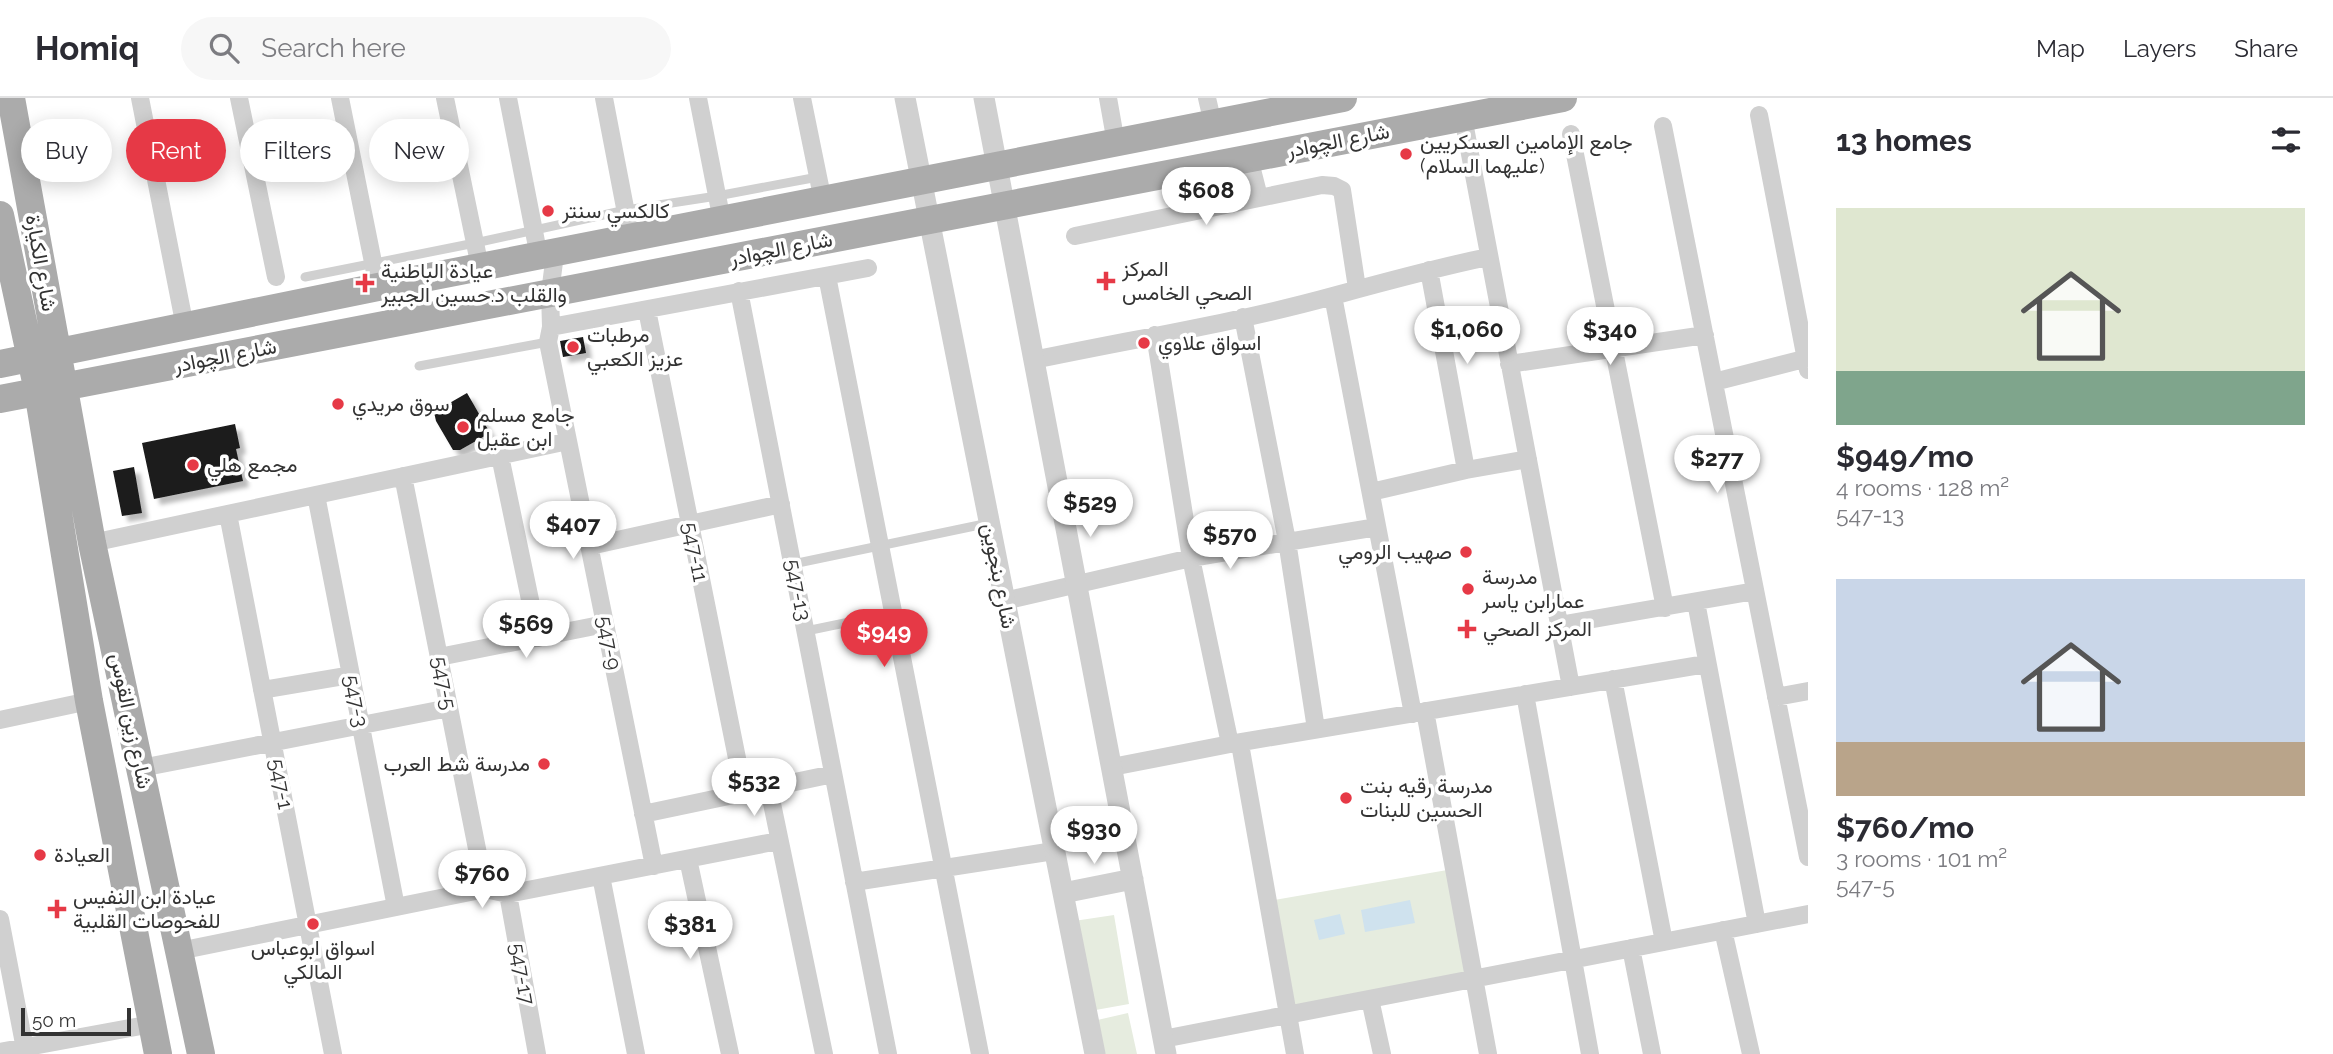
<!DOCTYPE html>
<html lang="en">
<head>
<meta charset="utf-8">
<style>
  body { margin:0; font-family:Raleway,Vazirmatn,sans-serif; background:#f7f7f7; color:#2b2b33; height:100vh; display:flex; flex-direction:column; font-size:26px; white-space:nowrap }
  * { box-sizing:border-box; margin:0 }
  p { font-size:23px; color:#7c7c81 }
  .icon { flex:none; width:38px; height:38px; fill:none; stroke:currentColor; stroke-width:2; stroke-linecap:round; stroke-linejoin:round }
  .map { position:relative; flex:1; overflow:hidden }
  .drawer { display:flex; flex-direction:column; background:#fff; width:525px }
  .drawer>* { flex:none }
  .top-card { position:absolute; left:21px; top:21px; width:665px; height:63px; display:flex; gap:14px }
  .scale { position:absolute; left:21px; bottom:18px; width:110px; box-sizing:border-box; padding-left:7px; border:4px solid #333; border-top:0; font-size:19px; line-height:24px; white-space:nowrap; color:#333; -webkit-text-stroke:5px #fff; paint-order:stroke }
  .price { position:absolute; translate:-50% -60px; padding:0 16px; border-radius:24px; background:#fff; color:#222; font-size:23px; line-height:46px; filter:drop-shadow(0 2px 4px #0008) }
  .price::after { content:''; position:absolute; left:50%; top:42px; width:21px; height:16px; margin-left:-10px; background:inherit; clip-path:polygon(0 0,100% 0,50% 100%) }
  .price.selected { background:#e63946; color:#fff }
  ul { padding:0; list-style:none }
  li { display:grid; align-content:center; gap:14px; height:371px; padding:0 28px }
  li span { display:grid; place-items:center; height:217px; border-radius:0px; color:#555 }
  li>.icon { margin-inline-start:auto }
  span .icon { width:126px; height:126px; fill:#fffc; stroke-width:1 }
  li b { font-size:30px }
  h2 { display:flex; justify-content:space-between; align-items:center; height:84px; padding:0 28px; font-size:30px }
  .tag { padding:0 24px; border-radius:32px; background:#fff; box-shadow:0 4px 18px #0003; font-size:24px; line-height:63px }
  .tag.selected { background:#e63946; color:#fff }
  header { display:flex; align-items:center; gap:42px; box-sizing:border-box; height:98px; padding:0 35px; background:#fff; border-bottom:2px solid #e1e1e2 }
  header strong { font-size:33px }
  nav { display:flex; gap:38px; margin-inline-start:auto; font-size:24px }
  .search { width:490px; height:63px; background:#f7f7f7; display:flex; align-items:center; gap:18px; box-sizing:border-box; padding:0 24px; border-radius:38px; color:#7c7c81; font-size:26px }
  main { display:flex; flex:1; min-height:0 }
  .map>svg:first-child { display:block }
  .green { fill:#e6ecdf }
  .water { fill:#cfe2ee }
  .building { fill:#1a1a1a; filter:url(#shadow) }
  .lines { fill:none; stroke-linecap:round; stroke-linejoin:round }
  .service { stroke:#d0d0d0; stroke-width:9 }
  .minor { stroke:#d0d0d0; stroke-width:18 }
  .tertiary { stroke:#d0d0d0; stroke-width:21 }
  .primary { stroke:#ababab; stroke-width:28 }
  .poi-dot { fill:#e63946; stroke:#fff; stroke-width:2.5 }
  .labels { text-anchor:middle; stroke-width:7; stroke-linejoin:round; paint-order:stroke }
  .street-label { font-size:21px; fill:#333; stroke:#fff }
  .poi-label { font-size:21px; fill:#333; stroke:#fff; text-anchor:start }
</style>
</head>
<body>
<header>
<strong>Homiq</strong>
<div class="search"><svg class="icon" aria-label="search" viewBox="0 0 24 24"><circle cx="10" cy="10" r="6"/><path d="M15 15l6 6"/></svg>Search here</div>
<nav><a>Map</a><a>Layers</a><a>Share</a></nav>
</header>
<main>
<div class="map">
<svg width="1808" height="956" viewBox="0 0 1808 956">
  <defs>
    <filter id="shadow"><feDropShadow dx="6" dy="6" stdDeviation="2" flood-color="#0004"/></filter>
  </defs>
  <rect width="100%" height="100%" fill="#fff"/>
  <!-- green -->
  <path class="green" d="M1453,771L1473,881L1287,916L1268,803Z
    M1114,817L1129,906L1090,913L1074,823Z
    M1128,915L1137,956H1100L1093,923Z"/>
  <!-- water -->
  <path class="water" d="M1410,802L1415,825L1365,834L1361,812Z
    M1340,816L1345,836L1319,842L1314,822Z"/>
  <!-- building -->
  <path class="building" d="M583,239L586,255L563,259L560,243Z
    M467,295L490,335L460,352H453L436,323L434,314Z
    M235,326L240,350L236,351L243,383L154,401L142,345Z
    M134,369L142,415L122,418L113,373Z"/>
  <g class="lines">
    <!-- service -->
    <path class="service" d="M305,179L475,145L626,112L717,98L818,79
      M419,268L548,244
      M793,466L989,425
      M806,533L893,515"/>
    <!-- minor -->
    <path class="minor" d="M140,0L185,229
      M239,0L276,179
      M340,0L378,189
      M445,0L480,169
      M508,0L539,159
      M604,0L631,141
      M698,0L722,123
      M802,0L823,103
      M1108,0L1116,45
      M1207,0L1213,26
      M1759,17L1808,272
      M1463,19L1571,589
      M1663,28L1808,759
      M1571,36L1665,510
      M1249,60L1259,99
      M1075,138L1322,87L1334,88L1342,92L1357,190
      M555,156L550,195L551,229L548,244L654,768
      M1429,172L1466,372
      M827,178L980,956
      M739,193L888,956
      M1333,198L1413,616
      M647,212L744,695
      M1243,219L1287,443L1316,631
      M551,229L868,170
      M1155,237L1191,460L1230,646
      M1034,262C1134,241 1235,225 1333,198C1384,184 1435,170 1488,159
      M1509,266L1705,237
      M1714,284L1808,260
      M500,358L538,540
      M403,378L485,791
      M1371,394L1466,372L1528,361
      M316,397L396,809
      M228,416L333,956
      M92,445L568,343
      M590,448L781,406
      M1004,503L1191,460L1377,429
      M1696,504L1757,826
      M1559,527L1755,493
      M439,559L605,526
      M1613,581L1664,844
      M262,592L351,577
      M1525,596L1590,956
      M1776,599L1808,593
      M1425,613L1488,956
      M0,622L89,603
      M1240,646L1295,956
      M1112,669L1230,646L1706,566
      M141,670L449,610
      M769,691L824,956
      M643,716L833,676
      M688,761L730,956
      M601,778L636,956
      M854,784L1054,753
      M508,796L537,956
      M0,821L26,956
      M1723,832L1751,956
      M1631,850L1652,956
      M179,853L485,791L508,796L778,743
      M1370,901L1382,956
      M1163,941L1808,816
      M0,954L152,926"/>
    <!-- tertiary -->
    <path class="tertiary" d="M905,0L1095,956
      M984,0L1166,956
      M1063,795L1133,781"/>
    <!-- primary -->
    <path class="primary" d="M11,0L92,445L201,956
      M0,117L38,293L89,603L158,956
      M0,266L378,189L1343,0
      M0,301L1563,0"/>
  </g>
  <!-- markers -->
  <g class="poi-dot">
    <circle cx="1406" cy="56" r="7"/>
    <circle cx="548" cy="113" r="7"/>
    <path d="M1102.5 172.5h7v7h7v7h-7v7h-7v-7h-7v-7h7z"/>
    <path d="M361.5 174.5h7v7h7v7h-7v7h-7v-7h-7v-7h7z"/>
    <circle cx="1144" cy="245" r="7"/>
    <circle cx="573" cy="249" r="7"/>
    <circle cx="338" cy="306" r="7"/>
    <circle cx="463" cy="329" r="7"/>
    <circle cx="193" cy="367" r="7"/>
    <circle cx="1466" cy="454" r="7"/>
    <circle cx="1468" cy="491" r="7"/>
    <path d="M1463.5 520.5h7v7h7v7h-7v7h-7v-7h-7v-7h7z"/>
    <circle cx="544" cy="666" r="7"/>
    <circle cx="1346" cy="700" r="7"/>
    <circle cx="40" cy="757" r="7"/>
    <path d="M53.5 800.5h7v7h7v7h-7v7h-7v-7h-7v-7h7z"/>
    <circle cx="313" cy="826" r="7"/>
  </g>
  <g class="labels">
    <!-- street labels -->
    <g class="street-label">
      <text transform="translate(1338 43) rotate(-11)" y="7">شارع الچوادر</text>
      <text transform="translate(781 151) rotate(-11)" y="7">شارع الچوادر</text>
      <text transform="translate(41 165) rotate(80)" y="7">شارع الكيارة</text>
      <text transform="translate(225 258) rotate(-11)" y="7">شارع الچوادر</text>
      <text transform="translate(695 454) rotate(79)" y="7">547-11</text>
      <text transform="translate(999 478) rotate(79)" y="7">شارع بنجوين</text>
      <text transform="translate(798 492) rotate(79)" y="7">547-13</text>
      <text transform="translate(609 545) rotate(79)" y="7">547-9</text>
      <text transform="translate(444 585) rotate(79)" y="7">547-5</text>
      <text transform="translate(356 603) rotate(79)" y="7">547-3</text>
      <text transform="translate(131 623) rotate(78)" y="7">شارع زين القوس</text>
      <text transform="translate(281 686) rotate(79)" y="7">547-1</text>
      <text transform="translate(522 876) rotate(80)" y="7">547-17</text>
    </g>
    <!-- poi labels -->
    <g class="poi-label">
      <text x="1420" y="51">جامع الإمامين العسكريين<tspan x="1420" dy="24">(عليهما السلام)</tspan></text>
      <text x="562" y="120">كالكسي سنتر</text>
      <text x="1122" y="178">المركز<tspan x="1122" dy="24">الصحي الخامس</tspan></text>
      <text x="381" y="180">عيادة الباطنية<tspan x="381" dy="24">والقلب د.حسين الجبير</tspan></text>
      <text x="587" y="244">مرطبات<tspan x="587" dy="24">عزيز الكعبي</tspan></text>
      <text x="1158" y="252">اسواق علاوي</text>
      <text x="352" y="313">سوق مريدي</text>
      <text x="477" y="324">جامع مسلم<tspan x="477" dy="24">ابن عقيل</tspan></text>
      <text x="207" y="374">مجمع هلي</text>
      <text x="1452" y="461" text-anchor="end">صهيب الرومي</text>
      <text x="1482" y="486">مدرسة<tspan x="1482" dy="24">عمارابن ياسر</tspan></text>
      <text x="1483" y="538">المركز الصحي</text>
      <text x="530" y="673" text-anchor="end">مدرسة شط العرب</text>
      <text x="1360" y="695">مدرسة رقيه بنت<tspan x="1360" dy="24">الحسين للبنات</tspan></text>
      <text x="54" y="764">العيادة</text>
      <text x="73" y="806">عيادة ابن النفيس<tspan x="73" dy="24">للفحوصات القلبية</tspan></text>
      <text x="313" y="857" text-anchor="middle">اسواق ابوعباس<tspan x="313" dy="24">المالكي</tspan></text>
    </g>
  </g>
</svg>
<div class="scale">50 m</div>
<b class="price" style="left:1206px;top:129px">$608</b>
<b class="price" style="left:1467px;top:268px">$1,060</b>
<b class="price" style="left:1610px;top:269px">$340</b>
<b class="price" style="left:1717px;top:397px">$277</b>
<b class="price" style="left:1090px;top:441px">$529</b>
<b class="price" style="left:573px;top:463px">$407</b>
<b class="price" style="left:1230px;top:473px">$570</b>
<b class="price" style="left:526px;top:562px">$569</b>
<b class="price selected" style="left:884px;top:571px">$949</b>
<b class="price" style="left:754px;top:720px">$532</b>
<b class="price" style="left:1094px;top:768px">$930</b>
<b class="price" style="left:482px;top:812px">$760</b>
<b class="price" style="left:690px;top:863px">$381</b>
<div class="top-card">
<a class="tag">Buy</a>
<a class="tag selected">Rent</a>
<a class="tag">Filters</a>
<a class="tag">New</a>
</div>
</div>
<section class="drawer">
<h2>13 homes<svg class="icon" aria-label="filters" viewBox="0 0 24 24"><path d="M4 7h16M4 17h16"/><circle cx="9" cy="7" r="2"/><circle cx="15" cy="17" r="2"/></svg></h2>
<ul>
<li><span style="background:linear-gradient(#dfe7d0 75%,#7fa58c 0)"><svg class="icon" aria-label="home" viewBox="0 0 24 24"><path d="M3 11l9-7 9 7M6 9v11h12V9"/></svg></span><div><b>$949/mo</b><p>4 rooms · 128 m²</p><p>547-13</p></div></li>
<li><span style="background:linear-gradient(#c9d6e8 75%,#b9a48a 0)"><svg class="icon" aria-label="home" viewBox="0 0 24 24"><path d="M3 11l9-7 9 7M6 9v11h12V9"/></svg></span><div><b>$760/mo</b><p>3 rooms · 101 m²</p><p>547-5</p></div></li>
</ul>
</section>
</main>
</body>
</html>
